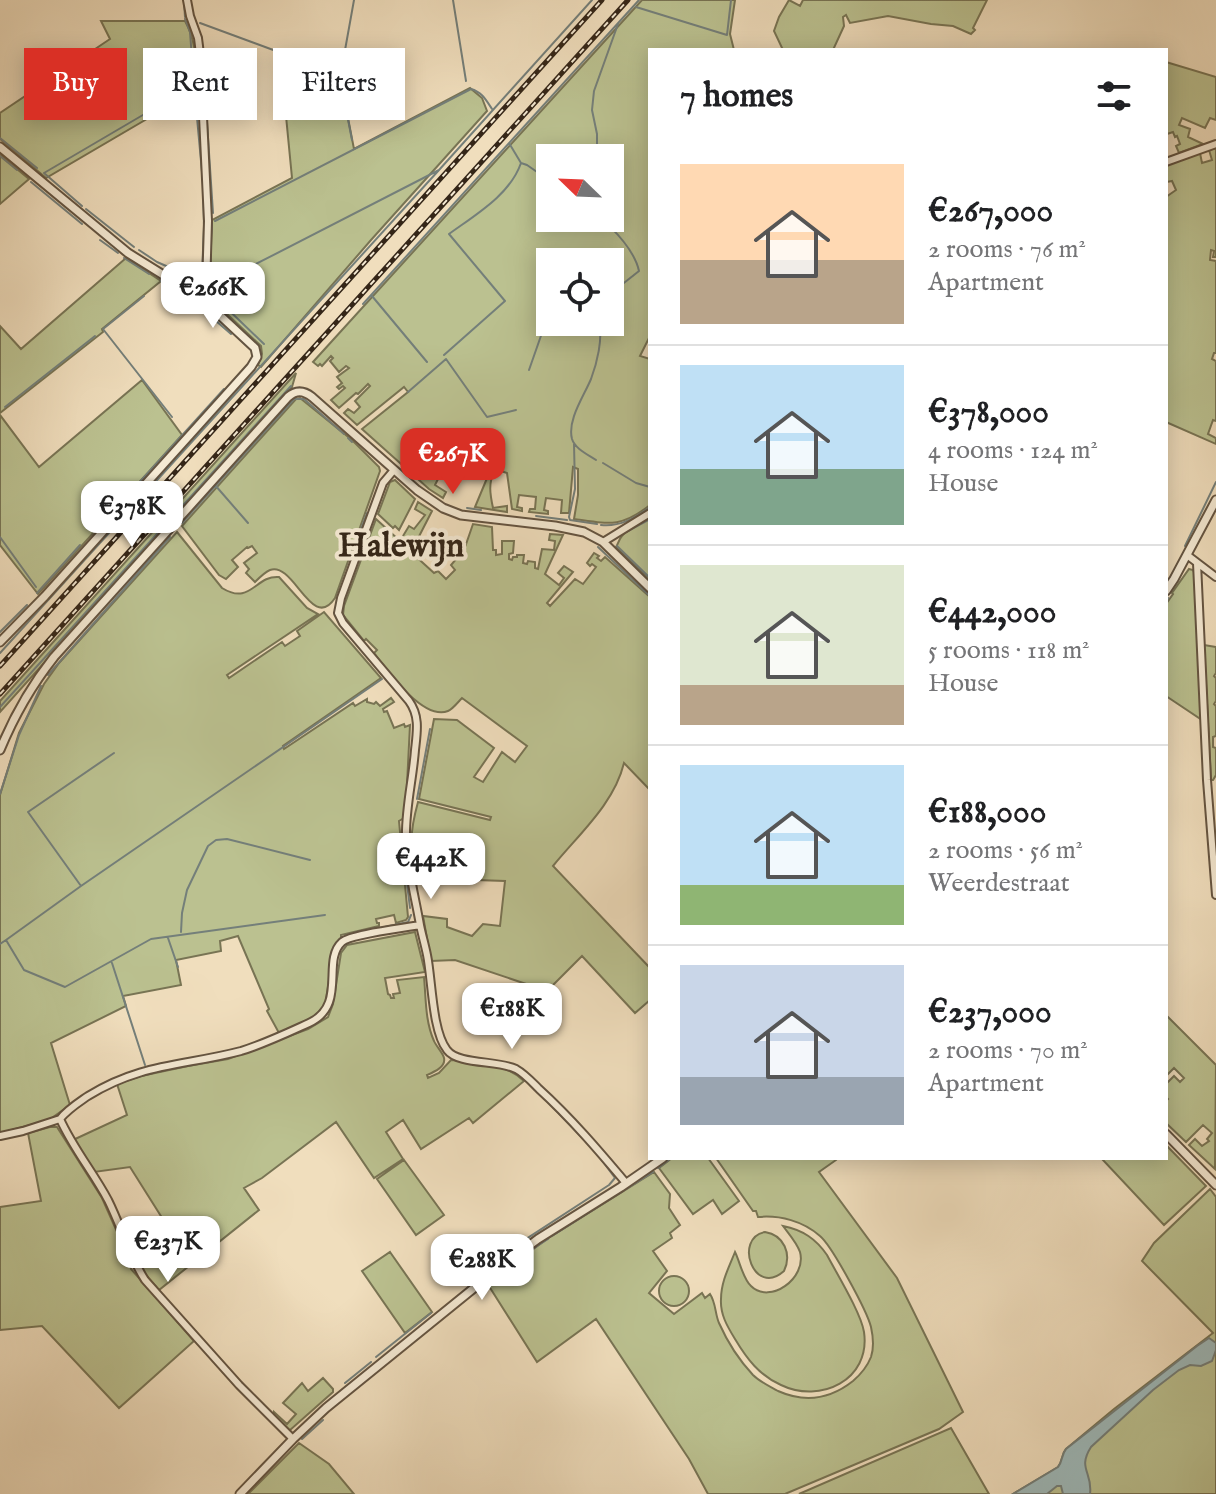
<!DOCTYPE html>
<html lang="en">
<head>
<meta charset="utf-8">
<style>
  body { margin:0; font-family:"IM FELL English",serif; background:#f2f2f2; color:#202124; height:100vh; display:flex; flex-direction:column; font-size:30px; white-space:nowrap }
  * { box-sizing:border-box; margin:0 }
  p { font-size:26px; color:#757577 }
  .icon { flex:none; width:44px; height:44px; fill:none; stroke:currentColor; stroke-width:2; stroke-linecap:round; stroke-linejoin:round }
  .map { position:relative; flex:1; overflow:hidden }
  .drawer { position:absolute; left:648px; top:48px; width:520px; height:1112px; display:flex; flex-direction:column; background:#fff; border-radius:0px; box-shadow:0 4px 20px #0003 }
  .drawer>* { flex:none }
  .banner { position:absolute; left:24px; top:48px; width:504px; height:72px; display:flex; gap:16px }
  .needle { width:52px; rotate:293deg }
  .tools { position:absolute; left:536px; top:144px; display:grid; gap:16px }
  .tools a { display:grid; place-items:center; width:88px; height:88px; border-radius:0px; background:#fff; box-shadow:0 4px 20px #0003; font-size:40px }
  .price { position:absolute; translate:-50% -68px; padding:0 18px; border-radius:16px; background:#fff; color:#222; font-size:26px; line-height:52px; filter:drop-shadow(0 2px 4px #0008) }
  .price::after { content:''; position:absolute; left:50%; top:48px; width:24px; height:18px; margin-left:-12px; background:inherit; clip-path:polygon(0 0,100% 0,50% 100%) }
  .price.selected { background:#d93025; color:#fff }
  ul { padding:0; list-style:none }
  li { display:flex; align-items:center; gap:24px; height:200px; padding:0 32px }
  li+li { border-top:2px solid #e0e0e0 }
  li span { display:grid; place-items:center; flex:none; width:224px; height:160px; border-radius:0px; color:#555 }
  li>.icon { margin-inline-start:auto }
  span .icon { width:96px; height:96px; fill:#fffc; stroke-width:1 }
  li b { font-size:34px }
  h2 { display:flex; justify-content:space-between; align-items:center; height:96px; padding:0 32px; font-size:34px }
  .tag { padding:0 28px; border-radius:0px; background:#fff; box-shadow:0 4px 20px #0003; font-size:28px; line-height:72px }
  .tag.selected { background:#d93025; color:#fff }
  .map>svg:first-child { display:block }
  .green { fill:#bbc190; stroke:#787454; stroke-width:2; fill-rule:evenodd }
  .water { fill:#9ebabb; stroke:#747f7a; stroke-width:2 }
  .lines { fill:none; stroke-linecap:round; stroke-linejoin:round }
  .stream { stroke:#747f7a; stroke-width:2 }
  .minor-casing { stroke:#645441; stroke-width:10 }
  .tertiary-casing { stroke:#645441; stroke-width:11 }
  .minor { stroke:#f5ead4; stroke-width:6 }
  .tertiary { stroke:#f5ead4; stroke-width:7 }
  .rail-casing { stroke:#352618; stroke-width:5 }
  .rail { stroke:#f5ead4; stroke-width:2; stroke-dasharray:6; stroke-linecap:butt }
  .labels { text-anchor:middle; stroke-width:8; stroke-linejoin:round; paint-order:stroke }
  .neighbourhood-label { font-size:34px; font-weight:bold; fill:#352618; stroke:#f5ead4 }
</style>
</head>
<body>
<div class="map">
<svg width="1216" height="1494" viewBox="0 0 1216 1494">
  <rect width="100%" height="100%" fill="#f0debd"/>
  <filter id="stains"><feTurbulence type="fractalNoise" baseFrequency=".0025" numOctaves="4"/><feColorMatrix values="0 0 0 0 .2 0 0 0 0 .09 0 0 0 0 .02 0 0 0 .5 -.17"/></filter>
  <radialGradient id="worn" r=".72"><stop offset=".6" stop-color="#630" stop-opacity="0"/><stop offset="1" stop-color="#630" stop-opacity=".3"/></radialGradient>
  <!-- green -->
  <path class="green" d="M642,0H735L730,34L734,50H650V336L640,356L650,359V505C621,528 609,524 574,519L578,495V469L573,467L569,513H561L562,500L546,498L544,510L548,511V514L529,512L530,509H535L536,497L519,495L517,507L522,508V511L512,509L507,473L495,469C488,483 490,494 493,508L507,506V512L475,507L495,459L470,451L460,471L455,469L451,478L441,473L435,485L446,492L443,498L429,489L362,429L408,392L404,387L357,425L344,413L348,409L354,413L360,407L355,401L370,386L368,384L358,394L356,393L339,408L331,400L345,388L343,386L339,389L337,387L342,383L337,377L349,368L346,366L339,372L330,361L333,358L331,356L322,366L320,364L318,366L313,362ZM610,158V218H550V158ZM550,262H610V322H550Z
    M789,0L800,6L803,0H987L973,28L975,30L971,34L953,26L931,24L888,16L850,23L846,15L843,17L844,26L833,50H783L774,31L779,17Z
    M101,21H185C197,42 196,66 198,89L46,178L0,139V113L110,39Z
    M280,54L340,77L354,149L470,88L482,98L487,111L371,240L261,367L258,365L262,354L261,346L209,297L212,220L292,178Z
    M1166,62L1216,77V120L1210,118L1205,128L1182,118L1179,125L1190,129L1188,137L1203,144L1179,153L1176,146L1180,144L1177,136L1175,137L1173,132L1167,134L1166,132Z
    M1216,148V257H1213L1214,251L1211,250L1210,260L1216,261V353H1214L1212,359L1216,361V421L1213,420L1208,434L1216,438V444L1166,422V197L1176,190L1172,181L1167,182L1166,181V164L1200,153L1202,163L1212,160L1209,150Z
    M0,155L29,179L0,204Z
    M126,258L161,281L102,329L103,332L0,413V326L21,349Z
    M296,373L292,387L0,712V701Z
    M142,380L182,435L38,594L0,545V415L39,467Z
    M300,398L352,440L379,467L380,471L335,598C312,633 294,561 270,570C265,572 259,578 255,582L246,573L249,569L244,563L257,553L252,546L248,548L247,547L232,560L238,567L226,579L219,575L182,526L296,399Z
    M395,480L415,499L399,530L395,526L393,528L378,514L390,482Z
    M418,502L432,511L411,552L434,573L438,571L446,579L455,570L451,565L464,550L473,524L492,527L493,550H496V555L502,554V541H514L513,553L509,554V559L512,560L513,557H517V555H524L523,563L527,564L528,561L535,562V568L538,569L542,549L554,550L555,541L549,540L550,534L563,535L545,574L559,585L564,578L558,573L564,566L573,572L547,603L550,606L575,579L583,584L596,567L592,564L590,566L587,563L594,553L599,556L597,558L601,561L605,557L650,597V790L624,763C614,804 579,834 553,866L650,968V1000L635,1013L582,956L547,991L455,960L431,961L423,916L447,919V927L472,936L483,924L500,926L505,881L418,878C410,845 409,835 418,802L490,820L491,817L419,799L434,719L457,720L494,748L474,777L483,782L502,752L515,762L527,746L462,698C458,702 453,709 448,711C423,721 387,670 374,653L377,650L366,639L364,641L343,615L344,606L376,519L400,541L409,526L414,529L425,515L415,509Z
    M650,517V579L616,547C618,544 619,539 622,536C626,529 643,523 650,517Z
    M177,532L222,588C251,606 255,575 279,577L307,608L318,614L227,675L229,678L282,642L285,646L300,636L297,631L324,612L381,678L283,746L284,749L353,703L355,706L367,699V702L374,704L376,702L380,706L391,698L394,702L383,709L384,712L387,711L394,728L404,724L405,727L410,725L407,784H410L404,818L399,821L408,917L406,920L396,923L394,915L376,919L377,923H379V926L341,935V938L334,950L325,1005L314,1017L279,1033L267,1011L269,1009L238,936L220,941L221,951L176,960L181,985L123,996L126,1006L51,1043L70,1105L49,1120L0,1133V795L19,733L44,684L59,663Z
    M1189,569L1193,570L1195,574L1202,720L1166,696V604L1173,594L1172,593Z
    M1204,645L1216,647V673L1214,676L1216,678V701L1214,704L1216,706V736L1213,737V747L1216,748V775L1213,780H1211Z
    M415,932L425,972L385,978L388,994L390,995L391,998H394L393,994L400,993L397,980L424,977C426,998 425,1021 434,1041C436,1046 443,1053 444,1058C446,1067 434,1072 427,1075L428,1078L439,1073L451,1060C477,1063 504,1062 524,1081L473,1123L469,1118L421,1149L403,1120L386,1132L403,1159L374,1178L336,1122L262,1178L244,1188L259,1210L159,1290L141,1269L129,1241L164,1221L130,1167L94,1172L73,1140L127,1115L117,1084L141,1076L188,1066L228,1059L308,1029L328,1017L333,1004L341,953L347,945Z
    M1166,1015L1216,1065L1215,1169L1189,1145L1195,1139L1202,1146L1209,1141L1207,1139L1212,1133L1203,1125L1186,1142L1166,1123V1101L1168,1099L1166,1097V1084L1174,1076L1180,1082L1184,1078L1174,1068L1166,1076Z
    M50,1127H57L102,1198L130,1261L131,1269L194,1341L119,1408L42,1326L0,1330V1207L41,1201L28,1133Z
    M1166,1145L1206,1186L1164,1225L1102,1159L1166,1158Z
    M672,1158H708L739,1201L722,1214L713,1200L693,1214L659,1168Z
    M716,1158H835L836,1160L819,1172L897,1278L963,1412L939,1429L785,1494H708L689,1459L596,1319L537,1362L487,1283L547,1239L654,1172L670,1194L669,1208L680,1225L670,1233L672,1238L653,1251L667,1271L649,1293L674,1314L702,1293L705,1298L710,1294C716,1303 715,1314 719,1323C727,1341 739,1360 753,1375C760,1382 769,1386 778,1391C805,1403 829,1400 853,1381C860,1375 867,1367 871,1357C874,1348 873,1336 871,1327C867,1311 832,1246 820,1236C803,1221 780,1215 758,1217L756,1211H753Z
    M404,1160L444,1215L416,1235L377,1179Z
    M1210,1189L1216,1197V1494H1013L1058,1467C1063,1461 1061,1455 1066,1449L1114,1409L1213,1333L1142,1261L1154,1243Z
    M783,1226C803,1230 816,1239 827,1255C837,1274 861,1313 864,1332C871,1380 820,1404 781,1385C759,1375 747,1359 735,1339C727,1326 720,1314 721,1299C721,1282 729,1267 735,1252C740,1262 743,1279 751,1286C770,1305 807,1278 800,1252C797,1243 789,1234 783,1226Z
    M765,1232C784,1235 792,1254 784,1271C754,1298 733,1238 765,1232Z
    M390,1252L432,1312L405,1333L362,1271Z
    M659 1291a15 15 0 1 1 30 0a15 15 0 1 1-30 0Z
    M323,1378L333,1389V1392L289,1431L274,1416V1412L287,1424L296,1414L283,1403L302,1383L308,1391Z
    M951,1428L989,1494H799Z
    M299,1443L329,1464L354,1494H248Z"/>
  <!-- water -->
  <path class="water" d="M1209,1338L1216,1343V1350L1212,1361L1201,1366L1190,1365L1179,1370L1153,1390L1091,1447C1077,1469 1093,1472 1090,1494H1063L1061,1486H1057L1047,1494H1013L1058,1467C1063,1461 1061,1455 1066,1449L1197,1346Z"/>
  <g class="lines">
    <!-- stream -->
    <path class="stream" d="M191,0V9
      M453,0L466,81
      M184,2L185,17
      M636,7L727,35L731,0
      M200,23L341,75
      M201,35L203,52
      M203,62L213,213
      M194,85L203,183L204,226L202,275
      M0,138L37,168
      M352,140L340,78L354,0
      M509,143L521,163L527,165L550,181
      M0,156L17,170
      M597,158V134L592,110L594,91L618,24
      M31,182L82,224
      M82,206L44,173L194,85L190,32L185,19
      M86,209L134,247
      M599,218C615,229 635,252 639,271L610,294
      M215,221L471,89C482,92 486,100 492,109
      M100,240L118,253
      M210,247L212,224
      M139,250L157,262L196,279
      M124,258L149,274
      M161,281L204,311
      M215,285L439,170L592,0
      M213,295L264,344
      M144,296L103,329L172,417
      M372,296L427,362
      M363,304L639,0
      M208,314L231,334
      M584,322L601,330
      M444,355L505,301L449,234C475,215 510,195 521,163
      M529,370L550,310
      M408,392L446,359L487,417L516,410
      M5,407L95,336
      M348,438L352,442
      M574,444L575,489L569,517L570,520L597,524
      M596,460C589,455 575,449 572,439C567,420 584,396 591,379C597,363 603,339 599,322
      M603,463L636,483L650,487
      M215,485L248,523
      M467,508L481,510
      M536,516L567,520
      M182,523L294,399H304L344,434
      M601,525C620,527 635,518 650,507
      M100,526L224,389
      M361,529L367,513
      M626,532L650,519
      M0,537L36,587
      M617,546L650,578
      M1185,546L1216,482
      M598,547L650,596
      M37,593L80,545
      M1166,601L1168,598
      M0,632L27,605
      M0,653L439,170
      M48,675L170,537
      M0,707L291,386
      M0,794L19,735L41,686
      M417,799L430,729
      M407,884L410,908
      M81,886L28,812L114,753
      M380,928L408,922L411,915
      M181,932L182,913L187,890L208,846L216,840L227,839L310,860
      M168,938L178,967
      M6,940L81,886L382,679
      M0,944L6,940L24,970L65,987L151,939L325,915
      M112,963L145,1065
      M543,1097L591,1147
      M658,1168L671,1158
      M552,1236L653,1172
      M506,1252L609,1185L615,1178L598,1155
      M528,1252L548,1239
      M376,1357L431,1313
      M345,1383L371,1362
      M302,1439L323,1420"/>
    <!-- minor casing -->
    <g class="minor-casing">
      <path id="minor" d="M187,0L190,16L198,38L200,54L208,221L206,289L201,300
        M1166,162L1216,144
        M603,542L650,513
        M1187,555L1216,577
        M1197,563L1207,780L1216,895
        M420,925C422,935 425,945 427,955C432,979 432,1031 447,1050C458,1065 498,1060 516,1069C525,1074 532,1082 539,1089C571,1118 599,1151 626,1183
        M0,1136L23,1131L60,1119
        M293,1439L239,1385L145,1280C129,1255 121,1226 108,1200C93,1172 73,1148 60,1119C68,1109 78,1103 88,1096C141,1063 184,1066 241,1051C264,1044 287,1033 309,1023C348,1005 321,961 342,942C351,934 405,928 420,925C415,896 407,867 406,838C405,810 413,778 415,750C417,732 420,716 409,701L343,623L338,613L341,598L383,483L394,470"/>
    </g>
    <!-- tertiary casing -->
    <g class="tertiary-casing">
      <path id="tertiary" d="M0,147L128,253L181,286L211,307L255,348L257,357L251,367L45,596L0,642
        M1166,591L1174,579L1216,500
        M0,750C14,716 31,686 54,657L288,397C296,390 303,390 312,397L417,490L443,508L461,515L555,526L584,532L603,542L650,588
        M1166,1134L1216,1185
        M240,1494L293,1439L326,1408L495,1271L538,1239L621,1187L663,1158"/>
    </g>
    <!-- minor -->
    <use href="#minor" class="minor"/>
    <!-- tertiary -->
    <use href="#tertiary" class="tertiary"/>
    <!-- rail casing -->
    <g class="rail-casing">
      <path id="rail" d="M0,666L602,0
        M0,694L628,0"/>
    </g>
    <!-- rail -->
    <use href="#rail" class="rail"/>
  </g>
  <g class="labels">
    <!-- neighbourhood labels -->
    <g class="neighbourhood-label">
      <text x="401" y="556">Halewijn</text>
    </g>
  </g>
  <rect width="100%" height="100%" filter="url(#stains)"/>
  <rect width="100%" height="100%" fill="url(#worn)"/>
</svg>
<div class="tools">
<a><svg class="needle" viewBox="-14 -14 28 28"><path d="M0-13l5 13h-10z" fill="#e53935"/><path d="M0 13l5-13h-10z" fill="#757577"/></svg></a>
<a><svg class="icon" aria-label="locate" viewBox="0 0 24 24"><circle cx="12" cy="12" r="6"/><path d="M12 2v4M12 18v4M2 12h4M18 12h4"/></svg></a>
</div>
<b class="price" style="left:213px;top:330px">€266K</b>
<b class="price selected" style="left:453px;top:496px">€267K</b>
<b class="price" style="left:132px;top:549px">€378K</b>
<b class="price" style="left:431px;top:901px">€442K</b>
<b class="price" style="left:512px;top:1051px">€188K</b>
<b class="price" style="left:168px;top:1284px">€237K</b>
<b class="price" style="left:482px;top:1302px">€288K</b>
<div class="banner">
<a class="tag selected">Buy</a>
<a class="tag">Rent</a>
<a class="tag">Filters</a>
</div>
<section class="drawer">
<h2>7 homes<svg class="icon" aria-label="filters" viewBox="0 0 24 24"><path d="M4 7h16M4 17h16"/><circle cx="9" cy="7" r="2"/><circle cx="15" cy="17" r="2"/></svg></h2>
<ul>
<li><span style="background:linear-gradient(#ffd9b3 60%,#b9a48a 0)"><svg class="icon" aria-label="home" viewBox="0 0 24 24"><path d="M3 11l9-7 9 7M6 9v11h12V9"/></svg></span><div><b>€267,000</b><p>2 rooms · 76 m²</p><p>Apartment</p></div></li>
<li><span style="background:linear-gradient(#bfe0f5 65%,#7fa58c 0)"><svg class="icon" aria-label="home" viewBox="0 0 24 24"><path d="M3 11l9-7 9 7M6 9v11h12V9"/></svg></span><div><b>€378,000</b><p>4 rooms · 124 m²</p><p>House</p></div></li>
<li><span style="background:linear-gradient(#dfe7d0 75%,#b9a48a 0)"><svg class="icon" aria-label="home" viewBox="0 0 24 24"><path d="M3 11l9-7 9 7M6 9v11h12V9"/></svg></span><div><b>€442,000</b><p>5 rooms · 118 m²</p><p>House</p></div></li>
<li><span style="background:linear-gradient(#bfe0f5 75%,#8fb573 0)"><svg class="icon" aria-label="home" viewBox="0 0 24 24"><path d="M3 11l9-7 9 7M6 9v11h12V9"/></svg></span><div><b>€188,000</b><p>2 rooms · 56 m²</p><p>Weerdestraat</p></div></li>
<li><span style="background:linear-gradient(#c9d6e8 70%,#9aa5b1 0)"><svg class="icon" aria-label="home" viewBox="0 0 24 24"><path d="M3 11l9-7 9 7M6 9v11h12V9"/></svg></span><div><b>€237,000</b><p>2 rooms · 70 m²</p><p>Apartment</p></div></li>
</ul>
</section>
</div>
</body>
</html>
